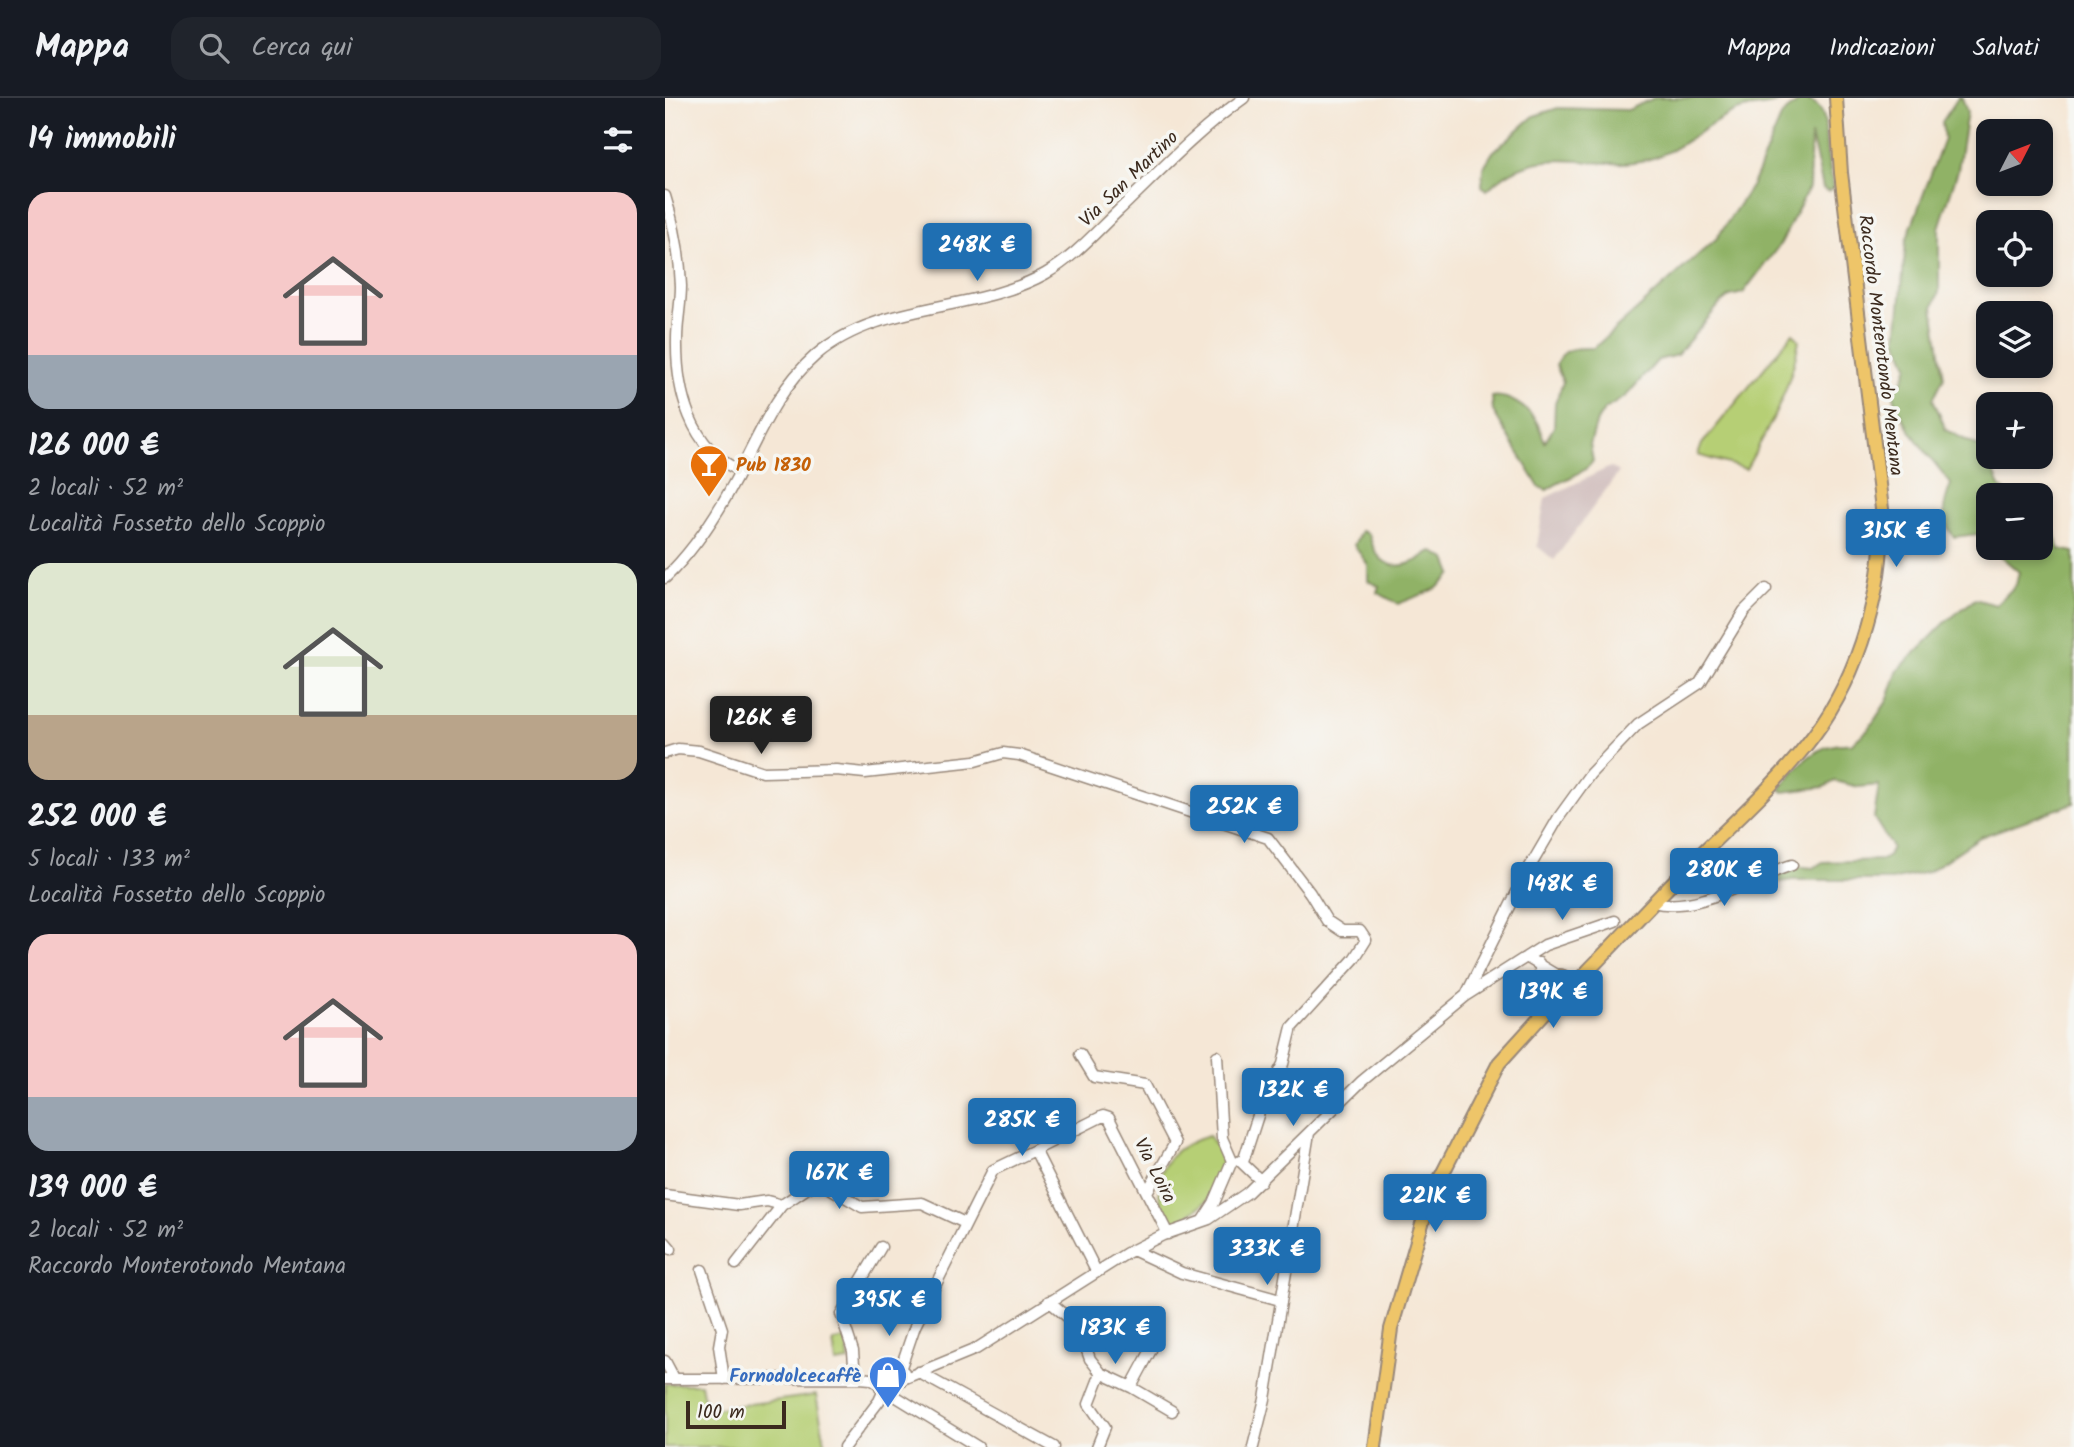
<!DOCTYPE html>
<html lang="it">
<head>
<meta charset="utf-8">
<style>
  body { margin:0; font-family:Kalam,sans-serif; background:#20242c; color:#f1f3f6; height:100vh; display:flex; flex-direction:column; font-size:26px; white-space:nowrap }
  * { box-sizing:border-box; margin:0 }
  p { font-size:23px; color:#9ea1a6 }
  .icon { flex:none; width:38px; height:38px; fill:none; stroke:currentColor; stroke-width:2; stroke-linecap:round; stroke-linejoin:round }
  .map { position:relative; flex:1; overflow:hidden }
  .panel { display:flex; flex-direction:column; background:#171b24; width:665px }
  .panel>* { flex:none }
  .needle { width:46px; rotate:48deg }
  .fabs { position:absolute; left:1311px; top:21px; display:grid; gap:14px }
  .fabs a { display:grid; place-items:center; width:77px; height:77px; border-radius:14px; background:#171b24; box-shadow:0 4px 10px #0003; font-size:35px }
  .scale { position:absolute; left:21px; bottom:18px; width:100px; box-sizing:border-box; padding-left:7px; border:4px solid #3b2a1e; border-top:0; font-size:19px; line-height:24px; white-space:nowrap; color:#3b2a1e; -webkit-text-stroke:5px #f6f6f2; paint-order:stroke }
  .price { position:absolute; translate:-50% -60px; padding:0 16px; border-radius:7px; background:#1f6fb2; color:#fff; font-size:23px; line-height:46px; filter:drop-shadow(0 2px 4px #0008) }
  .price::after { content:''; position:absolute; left:50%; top:42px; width:21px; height:16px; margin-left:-10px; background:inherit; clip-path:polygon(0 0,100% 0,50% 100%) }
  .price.selected { background:#222; color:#fff }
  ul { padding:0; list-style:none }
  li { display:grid; align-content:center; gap:14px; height:371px; padding:0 28px }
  li span { display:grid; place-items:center; height:217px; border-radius:21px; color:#555 }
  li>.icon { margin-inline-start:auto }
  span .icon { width:126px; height:126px; fill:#fffc; stroke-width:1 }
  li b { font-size:30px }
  h2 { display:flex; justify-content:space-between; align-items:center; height:84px; padding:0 28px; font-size:30px }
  header { display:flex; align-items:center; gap:42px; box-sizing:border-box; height:98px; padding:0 35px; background:#171b24; border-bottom:2px solid #363941 }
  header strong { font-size:33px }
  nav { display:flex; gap:38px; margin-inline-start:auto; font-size:24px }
  .search { width:490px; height:63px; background:#20242c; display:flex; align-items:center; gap:18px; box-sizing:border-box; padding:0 24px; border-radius:21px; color:#9ea1a6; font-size:26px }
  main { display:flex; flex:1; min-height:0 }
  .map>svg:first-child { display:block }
  .industrial { fill:#d1bfbe }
  .green { fill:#b6cf74; stroke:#787c49; stroke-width:2 }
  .forest { fill:#90b266; stroke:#666e42; stroke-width:2 }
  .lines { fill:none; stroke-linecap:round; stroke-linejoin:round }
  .minor-casing { stroke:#98887a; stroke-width:13 }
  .major-casing { stroke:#98887a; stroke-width:16 }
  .minor { stroke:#fff; stroke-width:10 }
  .major { stroke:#eec569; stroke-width:12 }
  .labels { text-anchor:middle; stroke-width:7; stroke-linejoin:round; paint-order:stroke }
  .street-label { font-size:19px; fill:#3b2a1e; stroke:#f6f6f2 }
  .food-label { font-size:19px; font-weight:bold; fill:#c56008; stroke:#f6f6f2; text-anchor:start }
  .shop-label { font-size:19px; font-weight:bold; fill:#366cbe; stroke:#f6f6f2; text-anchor:end }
</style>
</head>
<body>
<header>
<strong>Mappa</strong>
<div class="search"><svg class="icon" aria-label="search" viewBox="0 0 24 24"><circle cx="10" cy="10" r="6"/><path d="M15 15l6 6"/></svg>Cerca qui</div>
<nav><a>Mappa</a><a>Indicazioni</a><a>Salvati</a></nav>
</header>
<main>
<section class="panel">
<h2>14 immobili<svg class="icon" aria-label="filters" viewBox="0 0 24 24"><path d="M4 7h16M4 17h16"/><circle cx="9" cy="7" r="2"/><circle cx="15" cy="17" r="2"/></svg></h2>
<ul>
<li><span style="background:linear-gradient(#f6c9c9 75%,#9aa5b1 0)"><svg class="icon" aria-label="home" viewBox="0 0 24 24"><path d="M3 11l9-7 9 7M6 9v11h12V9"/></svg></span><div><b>126 000 €</b><p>2 locali · 52 m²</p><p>Località Fossetto dello Scoppio</p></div></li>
<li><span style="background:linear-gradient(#dfe7d0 70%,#b9a48a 0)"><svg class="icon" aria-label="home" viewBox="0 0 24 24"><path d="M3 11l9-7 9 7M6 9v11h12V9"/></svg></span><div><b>252 000 €</b><p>5 locali · 133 m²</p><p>Località Fossetto dello Scoppio</p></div></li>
<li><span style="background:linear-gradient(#f6c9c9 75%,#9aa5b1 0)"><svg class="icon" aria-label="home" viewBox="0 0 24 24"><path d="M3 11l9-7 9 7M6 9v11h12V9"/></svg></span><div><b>139 000 €</b><p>2 locali · 52 m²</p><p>Raccordo Monterotondo Mentana</p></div></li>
</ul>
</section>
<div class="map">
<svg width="1409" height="1349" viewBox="0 0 1409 1349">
  <rect width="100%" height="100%" fill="#f6f6f2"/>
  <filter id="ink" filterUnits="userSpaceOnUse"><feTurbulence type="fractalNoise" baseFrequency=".0143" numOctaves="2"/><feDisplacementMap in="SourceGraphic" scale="14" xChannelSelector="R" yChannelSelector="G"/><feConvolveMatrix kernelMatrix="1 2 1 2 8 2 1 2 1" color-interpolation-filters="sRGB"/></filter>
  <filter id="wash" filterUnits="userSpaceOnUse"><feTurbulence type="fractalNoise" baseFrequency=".00686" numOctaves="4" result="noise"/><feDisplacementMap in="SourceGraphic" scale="28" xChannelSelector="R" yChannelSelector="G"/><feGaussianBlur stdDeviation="1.57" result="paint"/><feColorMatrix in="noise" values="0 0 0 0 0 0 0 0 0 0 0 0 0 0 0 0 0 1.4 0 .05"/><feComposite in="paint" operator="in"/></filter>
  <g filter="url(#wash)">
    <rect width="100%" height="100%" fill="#f5e7d6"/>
    <!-- industrial -->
    <path class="industrial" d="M945,369L954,374L889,462L872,448L880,400Z"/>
    <!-- green -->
    <path class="green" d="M1128,235L1134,242C1126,291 1105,328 1081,371L1033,357L1037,346Z
      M544,1038L559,1060L546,1100L511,1126H502C484,1081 496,1051 544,1038Z
      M181,1241L184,1263L171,1265L168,1243Z
      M0,1286H36L41,1312L151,1297L161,1349H0Z"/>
    <!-- forest -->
    <path class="forest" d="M989,0H1123C1104,11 1089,6 1072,13C1041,25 1014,55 981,62C923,75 877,40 822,92L817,88L818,70L828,54L869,18L893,10L963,12Z
      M1138,0C1164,8 1159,24 1161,45C1162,60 1166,75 1169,90L1163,93L1158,90L1146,37L1144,89L1116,145L1078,195L1065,198L1054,207L1012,257L993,262L961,298L939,312L932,323L925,347L928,363C919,377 896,381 882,392L874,389L828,313L827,299C842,296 862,309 871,323C875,329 877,338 880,344L889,329L890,306L898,284L891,267C899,248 911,250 929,250L1052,140L1087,87L1117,17Z
      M1293,0H1297L1302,14L1293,72L1274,130V194L1268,209L1279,279L1268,301L1281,332L1318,351L1336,390L1345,397H1323V446L1313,436L1289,439C1274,420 1278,407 1286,386C1266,359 1235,328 1228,294L1238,282L1243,267L1232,242L1241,143L1279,41L1277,24Z
      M1376,419L1387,425L1394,451L1409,454V705L1315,739L1263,774L1227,782H1127L1071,793L1129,768L1148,770L1158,764L1217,762L1223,758L1227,749L1209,720L1214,687L1194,689L1170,683L1159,689L1118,694L1115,691C1134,665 1152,644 1186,646L1203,632L1222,603L1233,572L1282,523L1310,501L1331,507L1351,487L1354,474L1326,450H1376Z
      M696,433L704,436C710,462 725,476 753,462C758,459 761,455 767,453L781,461L787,476L771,491L733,506L712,494L714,488L703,483V467L689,447Z"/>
  </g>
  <g filter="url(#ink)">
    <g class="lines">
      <!-- minor casing -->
      <g class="minor-casing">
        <path id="minor" d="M0,98C9,126 15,159 16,188C16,206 12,223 12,241C11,293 25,350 75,373
          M0,480C29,452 52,417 71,381C94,337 112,291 151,257C214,203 310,215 380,176C408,160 429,136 452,114C493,75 532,33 579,0
          M0,655L13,651L34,653L98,674L171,672L200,675L310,663L338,655L354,657L603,740L645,795L662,823L677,833H695L701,842L689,861L627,929L618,966L597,1005L578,1064
          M988,804C1031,816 1086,780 1127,767
          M861,859L893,878
          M874,865L876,876L883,885
          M802,895L863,772L894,719L925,676L973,626L1035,585L1079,513L1101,491
          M415,956L429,979L480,987L510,1045L482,1094
          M552,958L557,1040L567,1063
          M575,1063L596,1083
          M0,1097L74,1107L102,1103L117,1107
          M538,1122L549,1105L567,1063
          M0,1144L6,1151
          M468,1152L517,1175L615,1202
          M71,1166L117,1107L147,1087L161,1088L197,1109L257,1105L300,1125
          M37,1172L57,1231L54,1248L59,1281
          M431,1173L370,1052L438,1018L444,1020L503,1136
          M384,1203L413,1228L425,1261L436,1275L424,1306L440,1329L432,1349
          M0,1263L9,1280
          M235,1272L250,1228L328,1072L370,1052
          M235,1272L239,1274L238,1281L226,1291H216L214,1286L223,1277Z
          M253,1274L389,1349
          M436,1275L466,1289L486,1252
          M190,1280L188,1253L176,1216L216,1149
          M0,1281L195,1280L206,1281L214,1286
          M238,1281L311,1251L462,1155L498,1137L544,1121L582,1095L697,983L800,898L880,847L950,823
          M466,1289L507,1313
          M222,1293L313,1349
          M179,1349L214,1303L219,1292
          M588,1349L600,1301L644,1035"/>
      </g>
      <!-- major casing -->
      <g class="major-casing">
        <path id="major" d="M883 889a11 11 0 1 1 22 0a11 11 0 1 1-22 0Z
          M905,891C947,849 986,806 1028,764C1069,723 1114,684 1149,637C1196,574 1219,489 1217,411L1176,75L1171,0
          M710,1349L726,1231L764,1102L834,965L893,900"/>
      </g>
      <!-- minor -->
      <use href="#minor" class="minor"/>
      <!-- major -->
      <use href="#major" class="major"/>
    </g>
  </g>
  <!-- icons -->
  <defs>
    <g id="bar-pin" transform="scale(2.0125)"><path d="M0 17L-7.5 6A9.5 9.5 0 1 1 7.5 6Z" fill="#e8710a" stroke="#f6f6f2"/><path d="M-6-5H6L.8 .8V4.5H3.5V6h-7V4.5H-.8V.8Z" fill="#fff"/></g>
    <g id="shop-pin" transform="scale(2.0125)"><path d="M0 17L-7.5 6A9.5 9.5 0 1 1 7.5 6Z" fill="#3f7fe0" stroke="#f6f6f2"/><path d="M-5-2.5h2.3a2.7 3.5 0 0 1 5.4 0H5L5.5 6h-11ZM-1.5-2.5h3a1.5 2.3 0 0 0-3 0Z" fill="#fff"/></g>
  </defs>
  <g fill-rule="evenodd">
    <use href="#bar-pin" x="44" y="366"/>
    <use href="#shop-pin" x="223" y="1277"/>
  </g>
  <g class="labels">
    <!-- street labels -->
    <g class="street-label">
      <text transform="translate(463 80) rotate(-44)" y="7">Via San Martino</text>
      <text transform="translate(1217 247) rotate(83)" y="7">Raccordo Monterotondo Mentana</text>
      <text transform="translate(491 1072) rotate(63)" y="7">Via Loira</text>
    </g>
    <!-- food labels -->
    <g class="food-label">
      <text x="71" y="373">Pub 1830</text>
    </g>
    <!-- shop labels -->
    <g class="shop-label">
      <text x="196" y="1284">Fornodolcecaffè</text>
    </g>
  </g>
</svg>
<div class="fabs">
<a><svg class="needle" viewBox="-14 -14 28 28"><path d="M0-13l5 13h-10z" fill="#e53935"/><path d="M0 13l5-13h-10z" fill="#9ea1a6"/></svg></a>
<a><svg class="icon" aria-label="locate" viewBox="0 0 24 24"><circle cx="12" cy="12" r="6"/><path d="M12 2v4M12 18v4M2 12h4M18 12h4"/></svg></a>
<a><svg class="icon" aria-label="layers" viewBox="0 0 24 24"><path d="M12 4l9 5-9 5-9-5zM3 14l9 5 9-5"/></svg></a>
<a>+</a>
<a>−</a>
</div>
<div class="scale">100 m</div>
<b class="price" style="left:312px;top:185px">248K €</b>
<b class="price" style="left:1231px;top:471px">315K €</b>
<b class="price selected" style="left:96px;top:658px">126K €</b>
<b class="price" style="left:579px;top:747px">252K €</b>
<b class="price" style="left:1059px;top:810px">280K €</b>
<b class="price" style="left:897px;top:824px">148K €</b>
<b class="price" style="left:888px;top:932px">139K €</b>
<b class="price" style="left:628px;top:1030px">132K €</b>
<b class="price" style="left:357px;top:1060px">285K €</b>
<b class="price" style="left:174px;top:1113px">167K €</b>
<b class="price" style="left:770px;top:1136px">221K €</b>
<b class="price" style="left:602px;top:1189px">333K €</b>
<b class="price" style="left:224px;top:1240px">395K €</b>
<b class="price" style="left:450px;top:1268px">183K €</b>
</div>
</main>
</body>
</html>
